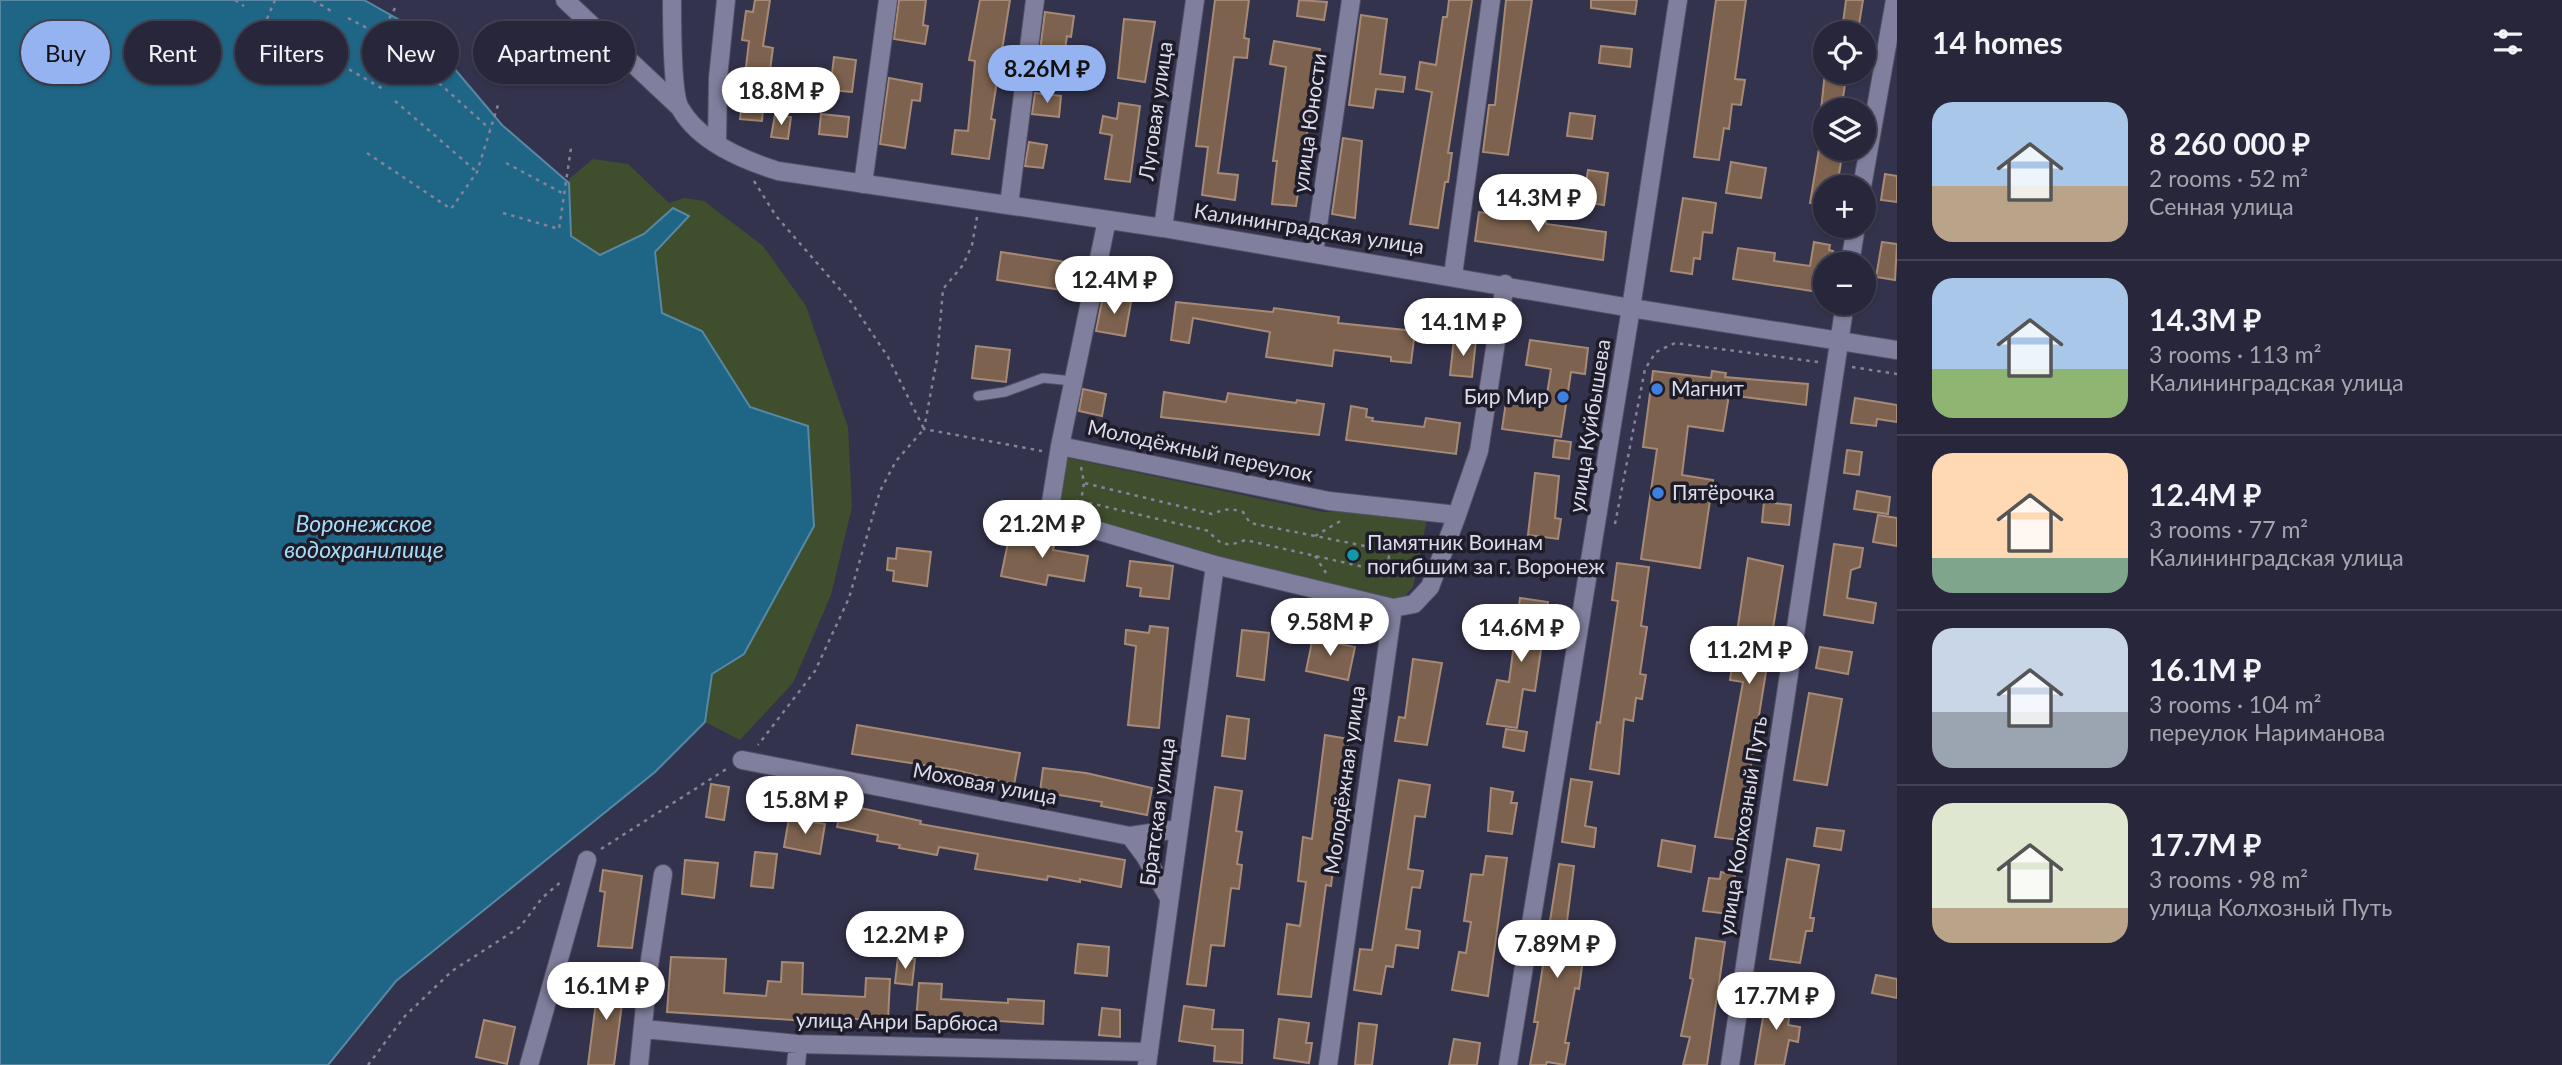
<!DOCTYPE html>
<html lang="en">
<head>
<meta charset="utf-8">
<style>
  body { margin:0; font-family:Lato,sans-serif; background:#2f2e42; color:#f1f3f6; height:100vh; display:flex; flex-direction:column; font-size:26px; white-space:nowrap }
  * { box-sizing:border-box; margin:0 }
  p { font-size:23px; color:#a4a5af }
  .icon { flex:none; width:38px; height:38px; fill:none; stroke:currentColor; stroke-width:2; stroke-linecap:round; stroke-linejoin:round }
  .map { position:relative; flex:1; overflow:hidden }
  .panel { display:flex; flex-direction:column; background:#27263a; width:665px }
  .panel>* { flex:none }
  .top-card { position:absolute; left:21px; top:21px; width:665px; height:63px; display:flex; gap:14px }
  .fabs { position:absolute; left:1813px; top:21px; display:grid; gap:14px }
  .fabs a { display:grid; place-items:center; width:63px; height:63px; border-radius:50%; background:#27263a; box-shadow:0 2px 5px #0004,0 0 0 2px #434354; font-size:35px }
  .price { position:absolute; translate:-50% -60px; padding:0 16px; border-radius:24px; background:#fff; color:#222; font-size:23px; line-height:46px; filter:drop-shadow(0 2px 4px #0008) }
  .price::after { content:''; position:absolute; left:50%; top:42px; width:21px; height:16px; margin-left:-10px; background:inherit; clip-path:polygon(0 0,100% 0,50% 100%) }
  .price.active { background:#95b2f1; color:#111 }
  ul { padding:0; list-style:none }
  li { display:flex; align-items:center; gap:21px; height:175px; padding:0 35px }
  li+li { border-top:2px solid #434354 }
  li span { display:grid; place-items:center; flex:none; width:196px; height:140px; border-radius:21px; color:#555 }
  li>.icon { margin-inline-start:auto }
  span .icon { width:84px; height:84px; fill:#fffc; stroke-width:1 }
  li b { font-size:30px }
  h2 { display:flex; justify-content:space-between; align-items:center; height:84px; padding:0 35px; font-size:30px }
  .chip { padding:0 24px; border-radius:32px; background:#27263a; box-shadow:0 2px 5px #0004,0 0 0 2px #434354; font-size:24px; line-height:63px }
  .chip.active { background:#95b2f1; color:#111 }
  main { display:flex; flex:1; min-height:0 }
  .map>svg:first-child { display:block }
  .green { fill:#3f4e2c }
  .water { fill:#1f6585; stroke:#5788a4; stroke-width:2 }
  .building { fill:#7d634f; stroke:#a68a75; stroke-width:2 }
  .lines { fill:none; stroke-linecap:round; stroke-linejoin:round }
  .lane-casing { stroke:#515066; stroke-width:11 }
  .street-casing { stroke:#515066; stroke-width:20 }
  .secondary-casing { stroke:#515066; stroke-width:20 }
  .path { stroke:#848399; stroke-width:2.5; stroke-dasharray:3.5 5; stroke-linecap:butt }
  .lane { stroke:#807f9d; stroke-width:9 }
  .street { stroke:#807f9d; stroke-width:18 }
  .secondary { stroke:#807f9d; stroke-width:18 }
  .shop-dot { fill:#3f7fe0; stroke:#1d1c28; stroke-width:2.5 }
  .culture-dot { fill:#0f9aa8; stroke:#1d1c28; stroke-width:2.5 }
  .labels { text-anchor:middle; stroke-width:7; stroke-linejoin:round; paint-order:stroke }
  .street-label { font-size:21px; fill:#dbdbec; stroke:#1d1c28 }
  .poi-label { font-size:21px; fill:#dbdbec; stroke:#1d1c28; text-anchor:start }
  .water-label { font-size:23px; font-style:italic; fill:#a4dbf8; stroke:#1d1c28 }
</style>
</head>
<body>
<main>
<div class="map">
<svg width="1897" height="1065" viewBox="0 0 1897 1065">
  <rect width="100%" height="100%" fill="#34334d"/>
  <!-- green -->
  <path class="green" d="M593,159L628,164L669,203L684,198L704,201L763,246L806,306L848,427L852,507L831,595L793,683L740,740L705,722L712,674L744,654L750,407L702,331L662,313L655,252L688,216L672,208L644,234L600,255L570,236L569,179Z
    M1068,458L1323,512L1361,511L1427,519L1413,587L1403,598L1358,595L1101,528L1060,510L1064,463Z"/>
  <!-- water -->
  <path class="water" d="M0,0H364L426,35L502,125L569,183L571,236L600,255L644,234L673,208L689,216L655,252L662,313L702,331L750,407L808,426L814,526L744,654L712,674L705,722L655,772L396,981L328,1065H0Z"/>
  <!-- building -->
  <path class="building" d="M755,0H770L763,46L773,48L770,70L766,69L762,121L740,119L749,41L742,40L746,11L753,12Z
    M899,0H926L923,25L928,26L925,44L894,39Z
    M980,0H1010L991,119L995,120L989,159L952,154L955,130L968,131L975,61L969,60Z
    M1215,0H1249L1244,38L1249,39L1247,58L1234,57L1218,173L1238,175L1235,200L1202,195L1208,147L1196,146Z
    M1299,0L1327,2L1324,20L1297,16Z
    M1449,0H1472L1448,153H1452L1448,182H1445L1438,228L1410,224L1432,92L1416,89L1420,62L1436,65L1443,17H1447Z
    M1506,0H1532L1508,155L1483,152L1489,105H1495Z
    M1591,0H1637L1635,14L1591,8Z
    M1716,0H1746L1735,79L1745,80L1741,105L1732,104L1729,129L1724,128L1719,160L1694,157Z
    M1846,0H1863L1859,25L1843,23Z
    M1045,12L1074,16L1071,37L1067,36L1062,69L1038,66Z
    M1361,15L1387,19L1380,74L1405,77L1403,92L1376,89L1373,108L1349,105Z
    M1124,19L1155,22L1145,82L1118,78Z
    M1274,41L1320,49L1296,206L1272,204L1277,161H1273L1286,67L1270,64Z
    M1601,46L1632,49L1630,67L1599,63Z
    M834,57L856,60L852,92L830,90Z
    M1825,72H1847L1841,110H1821Z
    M889,78L922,84L920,101L912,100L905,148L880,144Z
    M1035,93L1061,96L1059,117L1032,114Z
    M1119,103L1140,106L1130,182L1105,179L1112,135L1100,133L1103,116L1117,119Z
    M1570,113L1595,116L1592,139L1567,136Z
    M821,114L849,117L847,137L819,134Z
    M775,115L791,117L788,139L771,137Z
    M1343,138L1362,141L1355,218L1332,214Z
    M1029,142L1047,145L1043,168L1025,166Z
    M1819,149H1843L1837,187H1825V206L1810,203Z
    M1731,162L1766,168L1761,198L1726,193Z
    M1588,170L1608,173L1604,205L1583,202Z
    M1885,174L1897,176V202L1881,200Z
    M1683,198L1716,203L1712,233L1703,232L1700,259L1694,258L1692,274L1671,271Z
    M1496,208L1547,213L1546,224L1606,232L1603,260L1475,241L1479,212L1495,214Z
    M1814,242L1830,245L1829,250L1833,251L1831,264H1825V293L1733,279L1738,248L1775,253L1774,261L1810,266Z
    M1882,242L1897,244L1895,280L1876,277Z
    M1001,252L1066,262L1062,290L997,280Z
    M1103,296L1131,302L1125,336L1096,331Z
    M1176,302L1273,312L1274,308L1339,317L1338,323L1415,331L1411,363L1391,361V357L1334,350L1332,366L1266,357L1270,332L1193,318L1189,343L1171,340Z
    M1454,338L1476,340L1472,377L1450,375Z
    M1530,340L1588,348L1585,374L1571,372L1561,437L1502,429L1506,402L1545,407L1551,369L1526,365Z
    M976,346L1010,350L1006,382L972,378Z
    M1653,371L1711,378L1712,371L1726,373L1725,377L1808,384L1806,405L1729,395L1723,431L1688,426L1682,475L1713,480L1700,568L1641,559L1657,449L1643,447Z
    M1083,389L1106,394L1102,416L1079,411Z
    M1164,392L1226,402L1228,393L1296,403L1297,400L1324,404L1319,435L1161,417Z
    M1855,398L1897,405V422L1877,419L1876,426L1851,423Z
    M1351,406L1367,409L1366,417L1373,418L1372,421L1424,427L1426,418L1460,423L1456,454L1346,440Z
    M1555,440L1571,442L1569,459L1553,457Z
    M1847,450L1862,452L1859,475L1844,473Z
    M1535,473L1559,476L1555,518L1561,519L1558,539L1528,535Z
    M1857,491L1890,497L1888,514L1854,509Z
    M1764,502L1791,505L1789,525L1762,522Z
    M1878,515L1897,518V546L1873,542Z
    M1039,526L1057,530L1053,550L1088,556L1084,581L1048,575L1046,585L1001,576L1009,538L1036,543Z
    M1834,544L1863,548L1860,567L1851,570L1847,598L1876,603L1873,623L1824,615Z
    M897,548L931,552L927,586L893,581L894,571L887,570L888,558L896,559Z
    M1748,558L1783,566L1739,840L1715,837L1743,682L1730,680Z
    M1130,561L1173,566L1169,599L1140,596L1141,588L1127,586Z
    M1617,563L1649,567L1641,626L1647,627L1640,674L1646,675L1642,699L1636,698L1633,721L1624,719L1619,774L1590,769L1597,722L1600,723L1618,601L1612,600Z
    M1520,598L1548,602L1535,691L1523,689L1517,728L1487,724L1497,680L1509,682Z
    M1150,626L1168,628L1159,728L1128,725L1136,646L1125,644L1126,630L1149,633Z
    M1242,630L1269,633L1264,680L1237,676Z
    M1314,632L1331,636L1329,642L1355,647L1348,680L1306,671Z
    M1820,647L1852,652L1848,674L1816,668Z
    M1413,659L1442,663L1427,745L1395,741L1399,717L1405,718Z
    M1809,693L1842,699L1827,785L1794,780Z
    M1227,716L1249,719L1245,759L1222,756Z
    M857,725L1020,753L1014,785L956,770L852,754Z
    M1506,729L1527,732L1524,751L1503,747Z
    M1325,735L1349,739L1343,777L1352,779L1346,823L1339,822L1331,886L1326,885L1311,997L1278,994L1287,924L1300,926L1306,882L1298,881L1303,837L1312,839Z
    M1043,768L1086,773L1152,788L1147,815L1101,806L1102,802L1040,792Z
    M1571,779L1592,782L1585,826L1596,828L1594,847L1562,842Z
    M1399,780L1430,785L1425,817L1415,816L1408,869L1423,871L1420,888L1412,887L1406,929L1420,931L1418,948L1396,945L1393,967L1386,966L1381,994L1354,990L1360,949L1372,950Z
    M711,784L729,787L724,820L706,817Z
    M1215,787L1242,791L1236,831L1242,832L1237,864L1242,865L1239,889L1231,888L1224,946L1211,945L1206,986L1187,984Z
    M1491,788L1513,792L1511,803H1517L1512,834L1488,831Z
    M842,804L921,821L920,824L1125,860L1121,887L1080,879V882L1048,876L1047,880L975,869L978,854L939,847L937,855L899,848L900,845L877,841L878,835L837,827Z
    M789,818L825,824L820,854L784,847Z
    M1817,828L1844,831L1841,850L1814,846Z
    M1662,840L1695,846L1691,872L1658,866Z
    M755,852L777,854L773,888L751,886Z
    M1486,856L1507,858L1488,996L1452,990L1459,952L1466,953L1471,922L1464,921L1471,874L1483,875Z
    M1787,859L1819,865L1810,918H1814L1812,931H1806L1800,963L1770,959Z
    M685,860L718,863L714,898L682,894Z
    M1559,864L1574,866L1565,937L1571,938L1568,957L1583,959L1579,989L1575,988L1565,1043H1569L1565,1065L1547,1062L1546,1065H1530L1538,1022H1534Z
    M603,870L642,876L632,948L598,946L605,892L600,891Z
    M1721,872L1735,875L1729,914L1703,911L1709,878L1720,879Z
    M928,925H948V938L928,937Z
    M1696,938L1725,942L1707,1065H1683L1690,1037L1681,1036L1693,979L1690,978Z
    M1078,944L1109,947L1107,976L1075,973Z
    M671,957L726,959L724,993L766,996L768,981L781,982L782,962L803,963L802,994L865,997L866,978L890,979L888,1020L824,1018L823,1022L667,1012Z
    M898,957L915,959L912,985L895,983Z
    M1876,975L1897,979V998L1872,993Z
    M599,978L625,981L614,1065H588Z
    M919,983L942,984L941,999L1008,1003V999L1044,1001L1043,1024L984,1020V1026L916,1021Z
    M1767,994L1792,998L1788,1025L1800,1027L1798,1042L1789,1040L1784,1065H1755Z
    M1184,1006L1214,1010L1212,1029L1243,1030L1242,1063L1214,1061L1215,1046L1179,1041Z
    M1102,1008L1120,1010V1037L1099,1035Z
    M1279,1019L1309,1023L1306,1043H1312L1309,1063L1274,1058Z
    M484,1020L515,1027L507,1064L476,1057Z
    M1359,1023L1377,1025L1372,1065H1355Z
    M1454,1039L1480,1043L1477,1065H1449Z"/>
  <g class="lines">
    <!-- lane casing -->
    <g class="lane-casing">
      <path id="lane" d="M978,396L1005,392L1043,378L1073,381"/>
    </g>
    <!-- street casing -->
    <g class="street-casing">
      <path id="street" d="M565,0L678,106
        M672,0C672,20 672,94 680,108C699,142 743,160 778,171L1163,228L1631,308L1678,0
        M717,143L718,78L726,0
        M863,184L888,0
        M1862,187L1895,0
        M1009,205L1035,0
        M1163,228L1195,0
        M1314,253L1351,0
        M1850,264L1856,226
        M1453,275L1491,0
        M1060,446L1107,220
        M1457,515L1329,501L1060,446L1051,502L1057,517L1065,521L1215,565L1393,608L1414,604L1430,587L1457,515L1479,451L1505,284
        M742,760L1130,836L1178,829
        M1130,836L1145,856L1169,898
        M644,1029L798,1044L1149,1052
        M529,1065L587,860
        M639,1065L649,966L663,874
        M796,1065L798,1044
        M1147,1065L1215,565
        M1328,1065L1393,608
        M1730,1065L1845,303"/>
    </g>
    <!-- secondary casing -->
    <g class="secondary-casing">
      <path id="secondary" d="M1508,1065L1631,308L1897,350"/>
    </g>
    <!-- path -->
    <path class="path" d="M235,0L244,6
      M275,0L266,21L383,89
      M313,0L331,11
      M395,8L380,35L409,52
      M348,18L380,35
      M420,66L490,129
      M395,101L477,172
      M367,153L451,209L477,172L498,105
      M506,163L564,194
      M754,181L776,216L851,302L888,357L924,429L896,461L880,491L849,598L815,671L758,745
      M503,213L559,229L571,148
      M977,217L972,245L963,265L943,289L937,359L924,429L1042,451
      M1852,367L1897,374
      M1081,467L1084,483L1081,501L1209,531C1220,546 1228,547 1245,540L1386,572L1390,551L1250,523L1243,512C1230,508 1224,509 1212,514L1084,483
      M1615,524L1645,369L1656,352L1675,343L1818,362
      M1315,536L1342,520
      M1315,556L1326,573
      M601,849L728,768
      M368,1065L405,1016L452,971L520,927L542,898L563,880"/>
    <!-- lane -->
    <use href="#lane" class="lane"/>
    <!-- street -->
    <use href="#street" class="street"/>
    <!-- secondary -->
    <use href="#secondary" class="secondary"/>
  </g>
  <!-- markers -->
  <g class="shop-dot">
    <circle cx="1657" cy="389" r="7"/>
    <circle cx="1563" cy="397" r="7"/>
    <circle cx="1658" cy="493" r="7"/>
  </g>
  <circle class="culture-dot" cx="1353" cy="555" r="7"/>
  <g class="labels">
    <!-- street labels -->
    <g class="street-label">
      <text transform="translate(1156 111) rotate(-82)" y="7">Луговая улица</text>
      <text transform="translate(1310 123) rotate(-82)" y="7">улица Юности</text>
      <text transform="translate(1309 229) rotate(9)" y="7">Калининградская улица</text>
      <text transform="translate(1590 426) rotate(-81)" y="7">улица Куйбышева</text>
      <text transform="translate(1200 451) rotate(12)" y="7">Молодёжный переулок</text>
      <text transform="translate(1345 780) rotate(-82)" y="7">Молодёжная улица</text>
      <text transform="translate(985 784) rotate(11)" y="7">Моховая улица</text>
      <text transform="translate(1158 812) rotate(-82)" y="7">Братская улица</text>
      <text transform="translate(1743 826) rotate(-81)" y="7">улица Колхозный Путь</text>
      <text transform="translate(897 1022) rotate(1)" y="7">улица Анри Барбюса</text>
    </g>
    <!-- poi labels -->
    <g class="poi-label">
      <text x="1671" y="396">Магнит</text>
      <text x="1549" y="404" text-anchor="end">Бир Мир</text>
      <text x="1672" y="500">Пятёрочка</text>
      <text x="1367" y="550">Памятник Воинам<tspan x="1367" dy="24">погибшим за г. Воронеж</tspan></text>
    </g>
    <!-- water labels -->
    <g class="water-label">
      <text x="364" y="532">Воронежское<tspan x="364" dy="26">водохранилище</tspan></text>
    </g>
  </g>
</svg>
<div class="fabs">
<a><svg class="icon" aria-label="locate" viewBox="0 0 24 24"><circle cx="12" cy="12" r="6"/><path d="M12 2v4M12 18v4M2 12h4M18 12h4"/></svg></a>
<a><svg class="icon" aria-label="layers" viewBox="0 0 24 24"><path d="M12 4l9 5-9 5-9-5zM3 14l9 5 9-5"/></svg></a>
<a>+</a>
<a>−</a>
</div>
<b class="price active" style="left:1047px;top:105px">8.26M ₽</b>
<b class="price" style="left:781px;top:127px">18.8M ₽</b>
<b class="price" style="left:1538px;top:234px">14.3M ₽</b>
<b class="price" style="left:1114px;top:316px">12.4M ₽</b>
<b class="price" style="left:1463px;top:358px">14.1M ₽</b>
<b class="price" style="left:1042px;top:560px">21.2M ₽</b>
<b class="price" style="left:1330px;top:658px">9.58M ₽</b>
<b class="price" style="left:1521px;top:664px">14.6M ₽</b>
<b class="price" style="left:1749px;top:686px">11.2M ₽</b>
<b class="price" style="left:805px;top:836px">15.8M ₽</b>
<b class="price" style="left:905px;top:971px">12.2M ₽</b>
<b class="price" style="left:1557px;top:980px">7.89M ₽</b>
<b class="price" style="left:606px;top:1022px">16.1M ₽</b>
<b class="price" style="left:1776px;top:1032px">17.7M ₽</b>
<div class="top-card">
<a class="chip active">Buy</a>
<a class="chip">Rent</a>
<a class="chip">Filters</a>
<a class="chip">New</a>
<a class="chip">Apartment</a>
</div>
</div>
<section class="panel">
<h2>14 homes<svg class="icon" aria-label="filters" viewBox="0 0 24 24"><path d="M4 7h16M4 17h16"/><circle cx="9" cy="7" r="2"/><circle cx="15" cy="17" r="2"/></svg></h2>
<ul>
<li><span style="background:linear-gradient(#a9c7e8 60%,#b9a48a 0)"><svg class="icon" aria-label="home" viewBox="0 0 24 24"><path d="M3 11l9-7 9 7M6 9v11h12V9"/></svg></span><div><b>8 260 000 ₽</b><p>2 rooms · 52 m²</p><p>Сенная улица</p></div></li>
<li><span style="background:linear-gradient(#a9c7e8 65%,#8fb573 0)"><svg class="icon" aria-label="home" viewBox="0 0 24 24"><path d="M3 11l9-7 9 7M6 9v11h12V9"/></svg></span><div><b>14.3M ₽</b><p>3 rooms · 113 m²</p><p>Калининградская улица</p></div></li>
<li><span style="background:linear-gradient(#ffd9b3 75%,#7fa58c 0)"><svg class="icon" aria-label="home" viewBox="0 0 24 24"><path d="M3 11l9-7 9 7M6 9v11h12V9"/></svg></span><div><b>12.4M ₽</b><p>3 rooms · 77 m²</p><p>Калининградская улица</p></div></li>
<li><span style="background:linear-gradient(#c9d6e8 60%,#9aa5b1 0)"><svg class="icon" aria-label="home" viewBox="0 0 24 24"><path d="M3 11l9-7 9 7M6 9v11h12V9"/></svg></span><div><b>16.1M ₽</b><p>3 rooms · 104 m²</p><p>переулок Нариманова</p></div></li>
<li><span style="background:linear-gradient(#dfe7d0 75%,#b9a48a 0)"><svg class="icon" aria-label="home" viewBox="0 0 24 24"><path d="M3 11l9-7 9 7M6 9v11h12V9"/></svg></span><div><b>17.7M ₽</b><p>3 rooms · 98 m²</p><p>улица Колхозный Путь</p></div></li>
</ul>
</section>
</main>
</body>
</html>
